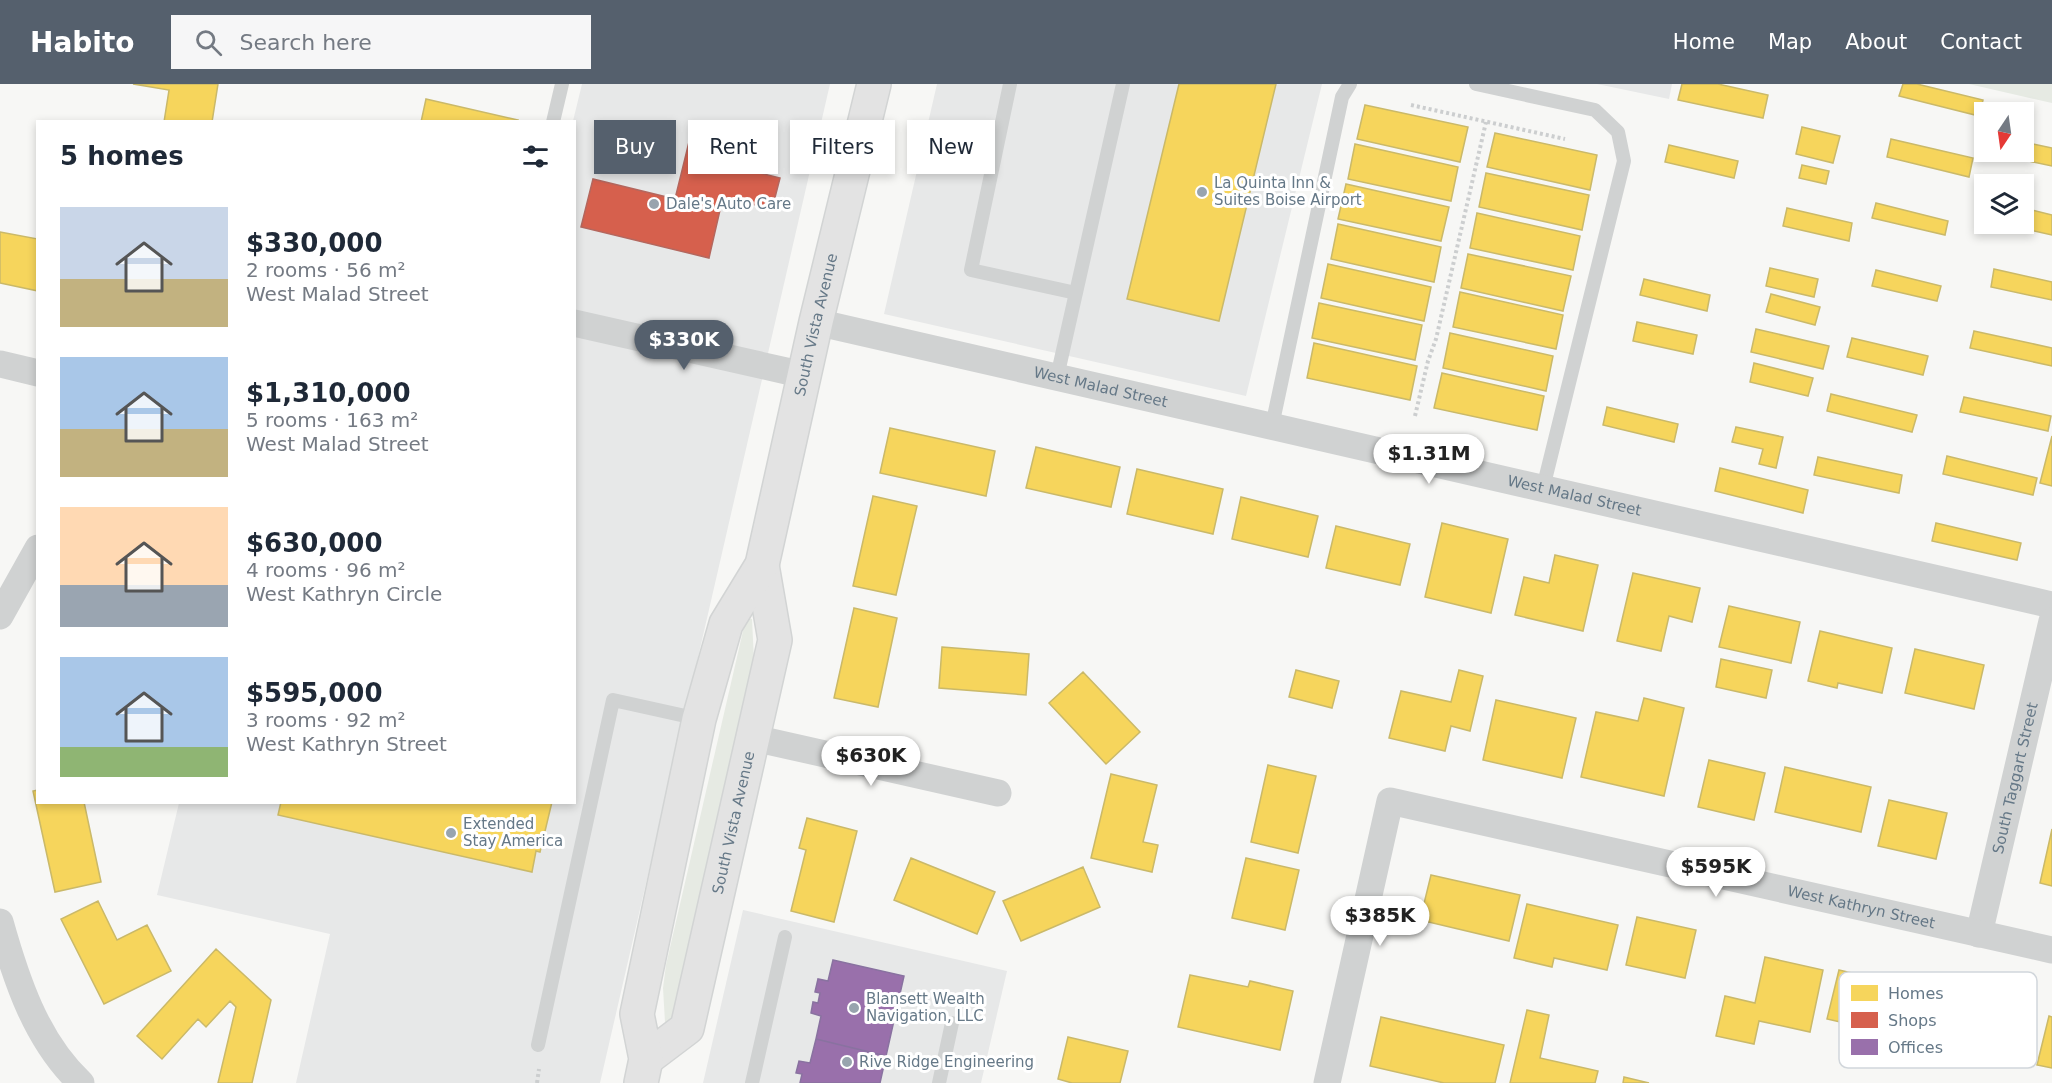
<!DOCTYPE html>
<html lang="en">
<head>
<meta charset="utf-8">
<style>
  body { margin:0; font-family:"DejaVu Sans",sans-serif; background:#f6f6f7; color:#1f2937; height:100vh; display:flex; flex-direction:column; font-size:22px; white-space:nowrap }
  * { box-sizing:border-box; margin:0 }
  p { font-size:20px; color:#747a83 }
  .icon { flex:none; width:33px; height:33px; fill:none; stroke:currentColor; stroke-width:2; stroke-linecap:round; stroke-linejoin:round }
  .map { position:relative; flex:1; overflow:hidden }
  .side { position:absolute; left:36px; top:36px; width:540px; height:684px; display:flex; flex-direction:column; background:#fff; border-radius:0px; box-shadow:0 3px 9px #0003 }
  .side>* { flex:none }
  .top-card { position:absolute; left:594px; top:36px; width:570px; height:54px; display:flex; gap:12px }
  .needle { width:39px; rotate:193deg }
  .buttons { position:absolute; left:1974px; top:18px; display:grid; gap:12px }
  .buttons a { display:grid; place-items:center; width:60px; height:60px; border-radius:0px; background:#fff; box-shadow:0 3px 9px #0003; font-size:30px }
  .price { position:absolute; translate:-50% -51px; padding:0 14px; border-radius:21px; background:#fff; color:#222; font-size:20px; line-height:39px; filter:drop-shadow(0 2px 3px #0008) }
  .price::after { content:''; position:absolute; left:50%; top:36px; width:18px; height:14px; margin-left:-9px; background:inherit; clip-path:polygon(0 0,100% 0,50% 100%) }
  .price.selected { background:#55606d; color:#fff }
  ul { padding:0; list-style:none }
  li { display:flex; align-items:center; gap:18px; height:150px; padding:0 24px }
  li span { display:grid; place-items:center; flex:none; width:168px; height:120px; border-radius:0px; color:#555 }
  li>.icon { margin-inline-start:auto }
  span .icon { width:72px; height:72px; fill:#fffc; stroke-width:1 }
  li b { font-size:26px }
  h2 { display:flex; justify-content:space-between; align-items:center; height:72px; padding:0 24px; font-size:26px }
  .chip { padding:0 21px; border-radius:0px; background:#fff; box-shadow:0 3px 9px #0003; font-size:21px; line-height:54px }
  .chip.selected { background:#55606d; color:#fff }
  header { display:flex; align-items:center; gap:36px; box-sizing:border-box; height:84px; padding:0 30px; background:#55606d; color:#fff }
  header strong { font-size:28px }
  nav { display:flex; gap:33px; margin-inline-start:auto; font-size:21px }
  .search { width:420px; height:54px; background:#f6f6f7; display:flex; align-items:center; gap:15px; box-sizing:border-box; padding:0 21px; border-radius:0px; color:#747a83; font-size:22px }
  .map>svg:first-child { display:block }
  .built { fill:#e7e8e8 }
  .green { fill:#e6eae3 }
  .homes { fill:#f6d55c; stroke:#cab969; stroke-width:1.5 }
  .shops { fill:#d6604d; stroke:#b4675e; stroke-width:1.5 }
  .offices { fill:#9970ab; stroke:#8972a0; stroke-width:1.5 }
  .lines { fill:none; stroke-linecap:round; stroke-linejoin:round }
  .primary-casing { stroke:#d2d4d4; stroke-width:36 }
  .path { stroke:#cccecf; stroke-width:4; stroke-dasharray:3 3; stroke-linecap:butt }
  .service { stroke:#d0d2d2; stroke-width:14 }
  .minor { stroke:#d0d2d2; stroke-width:27 }
  .primary { stroke:#e3e3e3; stroke-width:33 }
  .poi-dot { fill:#98a4ae; stroke:#fff; stroke-width:2 }
  .labels { text-anchor:middle; stroke-width:6; stroke-linejoin:round; paint-order:stroke }
  .poi-label { font-size:15px; fill:#657887; stroke:#fff; text-anchor:start }
  .street-label { font-size:15px; fill:#657887; stroke:#fff }
  .key { fill:#fff; stroke:#d1d6db; stroke-width:1.5 }
  .key-label { font-size:16px; fill:#657887 }
</style>
</head>
<body>
<header>
<strong>Habito</strong>
<div class="search"><svg class="icon" aria-label="search" viewBox="0 0 24 24"><circle cx="10" cy="10" r="6"/><path d="M15 15l6 6"/></svg>Search here</div>
<nav><a>Home</a><a>Map</a><a>About</a><a>Contact</a></nav>
</header>
<div class="map">
<svg width="2052" height="999" viewBox="0 0 2052 999">
  <rect width="100%" height="100%" fill="#f7f7f5"/>
  <!-- built -->
  <path class="built" d="M582,0H830L600,999H296L330,850L157,811L179,719L574,718L573,37Z
    M937,0H1322L1246,312L884,230Z
    M1597,0H1672L1669,15Z
    M743,826L1007,887L981,999H703Z"/>
  <!-- green -->
  <path class="green" d="M1969,0H2052V19Z
    M746,534L752,535L754,576L672,937L668,941L665,938L663,904L666,881Z"/>
  <!-- homes -->
  <path class="homes" d="M133,0H218L212,38H164L169,6Z
    M1179,0H1276L1219,237L1127,215Z
    M1682,0H1718L1768,11L1763,34L1678,16Z
    M1903,0H1917L1983,16L1979,32L1899,12Z
    M426,15L518,36L517,38H421Z
    M1365,21L1468,43L1460,78L1357,55Z
    M1802,43L1840,52L1833,79L1796,70Z
    M1495,49L1597,71L1590,106L1487,83Z
    M1891,55L1973,74L1969,93L1887,73Z
    M2028,59L2052,64V82L2024,76Z
    M1355,60L1458,83L1451,117L1348,95Z
    M1669,61L1738,77L1734,94L1665,78Z
    M1802,81L1829,87L1826,100L1799,94Z
    M1486,89L1589,111L1582,146L1479,123Z
    M1346,100L1449,123L1441,157L1338,135Z
    M1876,119L1948,137L1945,151L1872,134Z
    M1787,124L1852,139L1849,157L1783,142Z
    M2024,124L2052,131V151L2017,143L2018,140H2024Z
    M1477,129L1580,152L1573,186L1470,164Z
    M1338,140L1441,163L1434,198L1331,175Z
    M0,148L38,155V207L0,199Z
    M1468,170L1571,192L1563,227L1461,204Z
    M1328,180L1431,203L1424,237L1321,214Z
    M1770,184L1818,195L1814,213L1766,202Z
    M1994,185L2052,198V216L1991,203Z
    M1876,186L1941,202L1937,217L1872,202Z
    M1644,195L1710,211L1707,227L1640,211Z
    M1460,208L1563,231L1556,265L1453,243Z
    M1771,210L1820,223L1815,241L1766,228Z
    M1319,219L1422,241L1415,276L1312,254Z
    M1637,238L1697,251L1693,270L1633,257Z
    M1756,245L1829,262L1823,285L1751,268Z
    M1974,247L2052,264V282L1970,264Z
    M1450,249L1553,272L1546,307L1443,284Z
    M1852,254L1928,272L1923,291L1847,273Z
    M1314,259L1417,282L1410,316L1307,294Z
    M1754,279L1813,294L1808,312L1750,298Z
    M1442,289L1544,312L1537,346L1434,324Z
    M1831,310L1917,331L1912,348L1827,327Z
    M1964,313L2051,332L2048,347L1960,328Z
    M1607,323L1678,340L1674,358L1603,341Z
    M1736,343L1783,353L1776,384L1759,380L1763,365L1732,358Z
    M890,344L995,367L986,412L880,389Z
    M2052,352V402L2040,399Z
    M1036,363L1120,383L1111,423L1026,404Z
    M1947,372L2037,394L2033,411L1943,390Z
    M1818,373L1902,391L1899,409L1814,391Z
    M1720,384L1808,406L1803,429L1715,407Z
    M1137,385L1223,405L1213,450L1127,430Z
    M873,412L917,422L896,511L853,502Z
    M1241,413L1318,432L1308,473L1232,455Z
    M1442,439L1508,455L1491,529L1425,513Z
    M1936,439L2021,459L2017,476L1932,457Z
    M1336,442L1410,460L1400,501L1326,484Z
    M1555,471L1598,481L1583,547L1515,531L1524,493L1549,499Z
    M1633,489L1700,504L1692,538L1669,532L1661,567L1617,557Z
    M1729,522L1800,538L1791,579L1719,563Z
    M854,524L897,534L878,623L834,614Z
    M1820,547L1892,564L1882,609L1838,599L1837,604L1808,597Z
    M942,563L1029,570L1026,611L939,604Z
    M1915,565L1984,581L1974,625L1905,609Z
    M1721,575L1772,586L1766,614L1716,603Z
    M1296,586L1339,597L1332,624L1289,613Z
    M1459,586L1483,592L1470,647L1451,642L1445,667L1389,654L1401,607L1451,618Z
    M1083,588L1140,648L1106,680L1049,619Z
    M1644,614L1684,624L1664,712L1581,693L1596,628L1638,637Z
    M1496,616L1576,634L1562,694L1483,676Z
    M1709,676L1765,689L1754,736L1698,723Z
    M1268,681L1316,692L1298,769L1251,758Z
    M1785,683L1871,703L1861,748L1775,728Z
    M1111,690L1157,701L1143,758L1158,761L1152,788L1091,774Z
    M38,706V718H84L101,798L55,808L33,707Z
    M1889,716L1947,729L1936,775L1878,762Z
    M281,718H552L540,768L536,767L532,788L278,731Z
    M807,734L857,747L834,838L791,827L806,766L799,764Z
    M2052,745V802L2040,799Z
    M911,774L995,808L977,850L894,816Z
    M1246,774L1299,786L1285,846L1232,834Z
    M1083,783L1100,823L1021,857L1003,817Z
    M1431,791L1520,811L1509,857L1420,836Z
    M98,817L117,856L147,841L171,887L104,920L61,835Z
    M1527,820L1618,841L1607,886L1554,874L1552,883L1514,874Z
    M1637,833L1696,846L1685,894L1626,881Z
    M216,865L271,916L252,999H218L236,923L230,917L206,943L198,935L162,975L137,952Z
    M1765,873L1823,886L1810,948L1759,937L1754,960L1716,952L1725,912L1755,919Z
    M1839,886L1926,906L1914,955L1827,935Z
    M1190,891L1248,903L1250,897L1293,907L1280,966L1178,943Z
    M1527,926L1549,931L1540,974L1598,987L1595,999H1510Z
    M2049,932L2052,933V984L2037,981Z
    M1381,933L1504,961L1495,999H1444L1370,982Z
    M1068,953L1128,967L1120,999H1072L1058,995Z
    M1624,993L1649,999H1623Z"/>
  <!-- shops -->
  <path class="shops" d="M689,58L735,69L732,82L780,94L772,125L723,113L709,174L581,143L593,95L675,115Z"/>
  <!-- offices -->
  <path class="offices" d="M833,876L904,892L886,972L816,955L821,932L811,929L813,918L818,919L820,909L815,908L818,895L828,897Z
    M816,955L886,972L880,999H800L802,990L796,989L799,977L810,979Z"/>
  <g class="lines">
    <!-- primary casing -->
    <g class="primary-casing">
      <g id="primary">
        <path id="s4" d="M646,975L687,944L775,556L762,481"/>
        <path id="s5" d="M641,999L646,975L637,930L699,635L726,540L762,481L816,238L874,0"/>
      </g>
    </g>
    <!-- path -->
    <path class="path" d="M1411,21L1565,55
      M1415,332L1428,277L1436,255L1486,38
      M537,999L539,985"/>
    <!-- service -->
    <path class="service" d="M1010,0L971,186L1076,209
      M1476,0L1595,26L1618,48L1624,77L1543,404
      M553,38L562,0
      M1057,293L1123,0
      M1272,342L1342,13L1350,0
      M538,961L613,616L699,635
      M752,999L785,853
      M939,999L952,939"/>
    <!-- minor -->
    <g class="minor">
      <path id="s1" d="M816,238L2052,521"/>
      <path d="M574,239L804,291"/>
      <path d="M0,280L38,289"/>
      <path d="M0,532L38,464"/>
      <path d="M754,654L998,709"/>
      <path d="M0,838C16,895 36,957 81,999"/>
      <path id="s2" d="M1979,850L2052,537"/>
      <path id="s3" d="M1327,999L1390,717L2052,866"/>
    </g>
    <!-- primary -->
    <use href="#primary" class="primary"/>
  </g>
  <!-- markers -->
  <g class="poi-dot">
    <circle cx="1202" cy="108" r="6"/>
    <circle cx="654" cy="120" r="6"/>
    <circle cx="451" cy="749" r="6"/>
    <circle cx="854" cy="924" r="6"/>
    <circle cx="847" cy="978" r="6"/>
  </g>
  <g class="labels">
    <!-- poi labels -->
    <g class="poi-label">
      <text x="1214" y="104">La Quinta Inn &amp;<tspan x="1214" dy="17">Suites Boise Airport</tspan></text>
      <text x="666" y="125">Dale's Auto Care</text>
      <text x="463" y="745">Extended<tspan x="463" dy="17">Stay America</tspan></text>
      <text x="866" y="920">Blansett Wealth<tspan x="866" dy="17">Navigation, LLC</tspan></text>
      <text x="859" y="983">Rive Ridge Engineering</text>
    </g>
    <!-- street labels -->
    <g class="street-label">
      <text dy="5" stroke="none"><textPath href="#s5" startOffset="786">South Vista Avenue</textPath></text>
      <text dy="5" stroke="none"><textPath href="#s1" startOffset="292">West Malad Street</textPath></text>
      <text dy="5" stroke="none"><textPath href="#s1" startOffset="778">West Malad Street</textPath></text>
      <text dy="5" stroke="none"><textPath href="#s2" startOffset="160">South Taggart Street</textPath></text>
      <text dy="5" stroke="none"><textPath href="#s4" startOffset="262">South Vista Avenue</textPath></text>
      <text dy="5" stroke="none"><textPath href="#s3" startOffset="772">West Kathryn Street</textPath></text>
    </g>
  </g>
  <!-- legend -->
  <rect x="1839" y="888" width="198" height="96" rx="9" class="key"/>
  <rect x="1851" y="901" width="27" height="16" fill="#f6d55c"/>
  <rect x="1851" y="928" width="27" height="16" fill="#d6604d"/>
  <rect x="1851" y="955" width="27" height="16" fill="#9970ab"/>
  <g class="key-label">
    <text x="1888" y="915">Homes</text>
    <text x="1888" y="942">Shops</text>
    <text x="1888" y="969">Offices</text>
  </g>
</svg>
<div class="buttons">
<a><svg class="needle" viewBox="-14 -14 28 28"><path d="M0-13l5 13h-10z" fill="#e53935"/><path d="M0 13l5-13h-10z" fill="#747a83"/></svg></a>
<a><svg class="icon" aria-label="layers" viewBox="0 0 24 24"><path d="M12 4l9 5-9 5-9-5zM3 14l9 5 9-5"/></svg></a>
</div>
<b class="price selected" style="left:684px;top:287px">$330K</b>
<b class="price" style="left:1429px;top:401px">$1.31M</b>
<b class="price" style="left:871px;top:703px">$630K</b>
<b class="price" style="left:1716px;top:814px">$595K</b>
<b class="price" style="left:1380px;top:863px">$385K</b>
<div class="top-card">
<a class="chip selected">Buy</a>
<a class="chip">Rent</a>
<a class="chip">Filters</a>
<a class="chip">New</a>
</div>
<section class="side">
<h2>5 homes<svg class="icon" aria-label="filters" viewBox="0 0 24 24"><path d="M4 7h16M4 17h16"/><circle cx="9" cy="7" r="2"/><circle cx="15" cy="17" r="2"/></svg></h2>
<ul>
<li><span style="background:linear-gradient(#c9d6e8 60%,#c2b280 0)"><svg class="icon" aria-label="home" viewBox="0 0 24 24"><path d="M3 11l9-7 9 7M6 9v11h12V9"/></svg></span><div><b>$330,000</b><p>2 rooms · 56 m²</p><p>West Malad Street</p></div></li>
<li><span style="background:linear-gradient(#a9c7e8 60%,#c2b280 0)"><svg class="icon" aria-label="home" viewBox="0 0 24 24"><path d="M3 11l9-7 9 7M6 9v11h12V9"/></svg></span><div><b>$1,310,000</b><p>5 rooms · 163 m²</p><p>West Malad Street</p></div></li>
<li><span style="background:linear-gradient(#ffd9b3 65%,#9aa5b1 0)"><svg class="icon" aria-label="home" viewBox="0 0 24 24"><path d="M3 11l9-7 9 7M6 9v11h12V9"/></svg></span><div><b>$630,000</b><p>4 rooms · 96 m²</p><p>West Kathryn Circle</p></div></li>
<li><span style="background:linear-gradient(#a9c7e8 75%,#8fb573 0)"><svg class="icon" aria-label="home" viewBox="0 0 24 24"><path d="M3 11l9-7 9 7M6 9v11h12V9"/></svg></span><div><b>$595,000</b><p>3 rooms · 92 m²</p><p>West Kathryn Street</p></div></li>
</ul>
</section>
</div>
</body>
</html>
